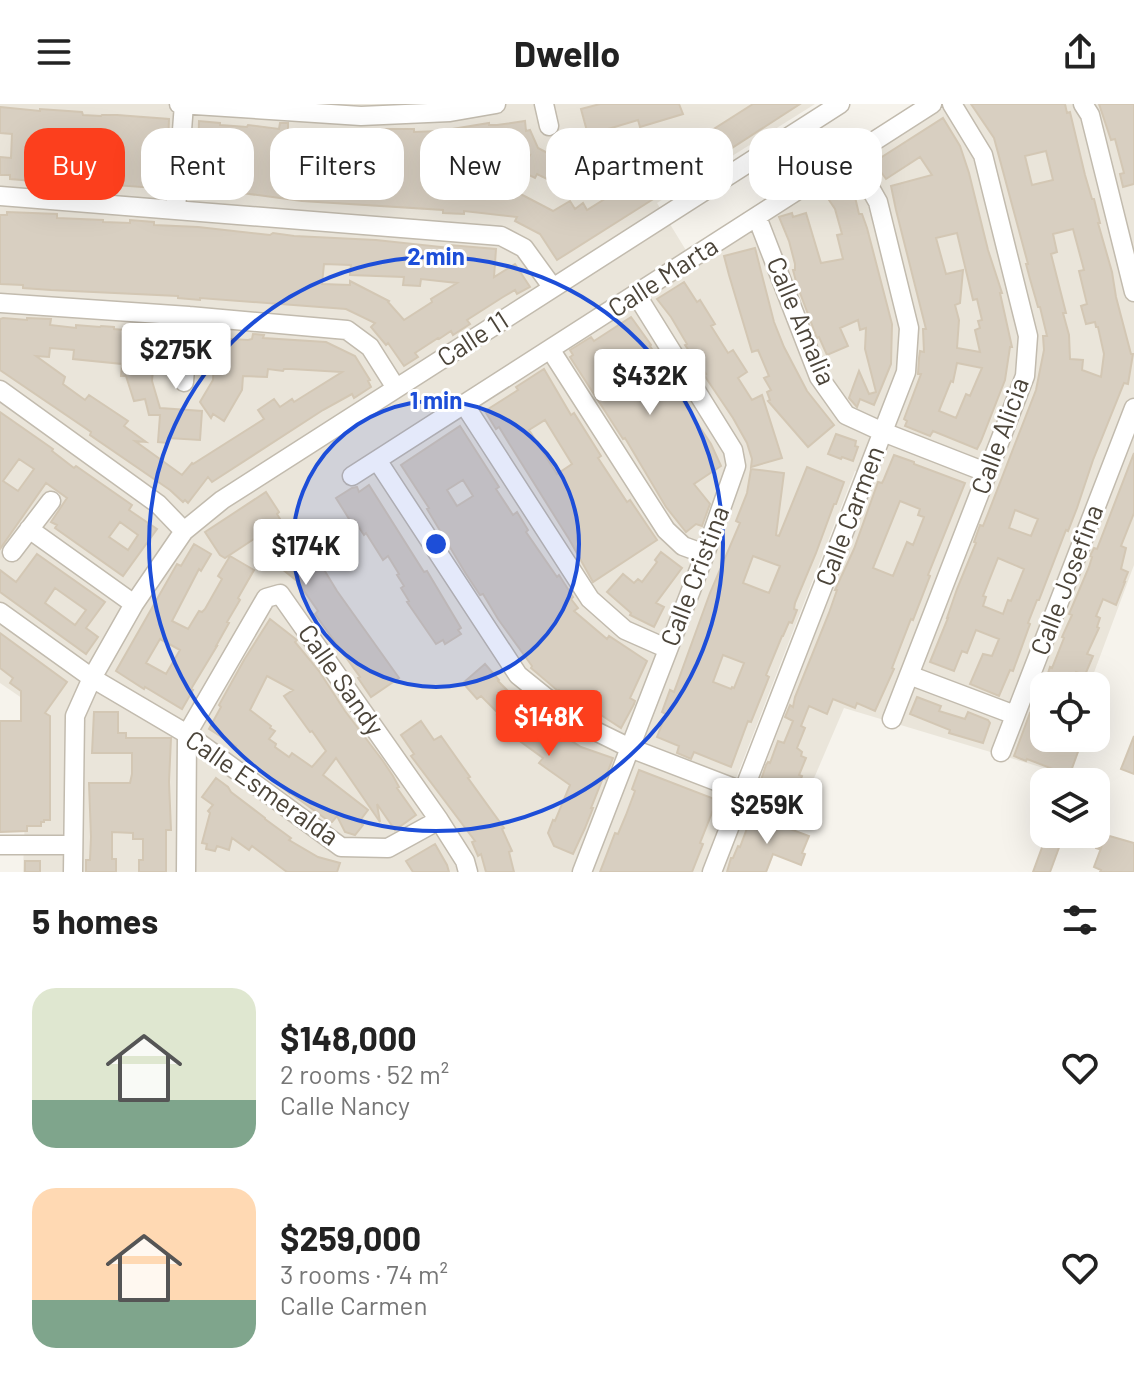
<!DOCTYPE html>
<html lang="en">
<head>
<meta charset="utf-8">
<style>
  body { margin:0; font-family:Barlow,sans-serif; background:#f6f6f6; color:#222; height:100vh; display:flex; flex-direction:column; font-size:30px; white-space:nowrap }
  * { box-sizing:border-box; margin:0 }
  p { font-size:26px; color:#767676 }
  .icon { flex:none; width:44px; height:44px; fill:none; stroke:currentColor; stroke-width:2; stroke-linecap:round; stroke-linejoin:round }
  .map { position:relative; height:768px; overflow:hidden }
  .sheet { display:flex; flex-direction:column; background:#fff; flex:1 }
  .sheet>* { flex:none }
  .guide { position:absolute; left:24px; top:24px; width:1086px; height:72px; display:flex; gap:16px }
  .buttons { position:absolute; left:1030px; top:568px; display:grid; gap:16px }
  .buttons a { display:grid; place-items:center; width:80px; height:80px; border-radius:16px; background:#fff; box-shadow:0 8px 32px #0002; font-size:40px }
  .price { position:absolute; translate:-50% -68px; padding:0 18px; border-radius:8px; background:#fff; color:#222; font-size:26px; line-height:52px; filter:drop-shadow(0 2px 4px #0008) }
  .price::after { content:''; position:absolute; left:50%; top:48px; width:24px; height:18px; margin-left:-12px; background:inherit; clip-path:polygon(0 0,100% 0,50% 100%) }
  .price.on { background:#fc3f1d; color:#fff }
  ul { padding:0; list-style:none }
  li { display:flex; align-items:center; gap:24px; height:200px; padding:0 32px }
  li span { display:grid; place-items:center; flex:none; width:224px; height:160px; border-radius:24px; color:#555 }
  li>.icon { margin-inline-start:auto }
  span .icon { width:96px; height:96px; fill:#fffc; stroke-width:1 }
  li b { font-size:34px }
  h2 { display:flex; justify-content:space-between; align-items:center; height:96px; padding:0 32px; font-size:34px }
  .tag { padding:0 28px; border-radius:24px; background:#fff; box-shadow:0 8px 32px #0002; font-size:28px; line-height:72px }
  .tag.on { background:#fc3f1d; color:#fff }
  header { display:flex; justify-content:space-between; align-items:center; height:104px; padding:0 32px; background:#fff; font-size:36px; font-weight:700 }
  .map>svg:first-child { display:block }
  .residential { fill:#eae5da }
  .building { fill:#d8cfc1; stroke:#d3c7b4; stroke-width:2; fill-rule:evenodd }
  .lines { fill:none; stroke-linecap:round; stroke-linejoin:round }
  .minor-casing { stroke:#c2bbae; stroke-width:21 }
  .minor { stroke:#fff; stroke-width:18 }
  .ring { fill:none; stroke:#1d4ed8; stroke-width:4 }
  .labels { text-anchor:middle; stroke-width:6; stroke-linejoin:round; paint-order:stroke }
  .street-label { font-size:26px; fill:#4b4439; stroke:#fff }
  .centre { fill:#1d4ed8; stroke:#fff; stroke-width:4 }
  .ring-label { font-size:24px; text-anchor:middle; font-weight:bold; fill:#1d4ed8; stroke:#fff; stroke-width:6; stroke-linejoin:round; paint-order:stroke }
</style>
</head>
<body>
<header><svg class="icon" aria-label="menu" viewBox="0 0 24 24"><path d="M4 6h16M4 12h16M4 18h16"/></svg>Dwello<svg class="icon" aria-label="share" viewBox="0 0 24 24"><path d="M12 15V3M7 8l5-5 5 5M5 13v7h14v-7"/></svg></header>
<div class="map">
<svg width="1134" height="768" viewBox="0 0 1134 768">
  <rect width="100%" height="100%" fill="#f6f3ec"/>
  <!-- residential -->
  <path class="residential" d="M0,0H815L657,99L695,161L949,0H1134V461L1089,582H1044V634H1070L1057,668L844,604L806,693L793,697L757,682L875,375L855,367L730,690L786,718L767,768H23L29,599L0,579Z"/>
  <!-- building -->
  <path class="building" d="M600,0H679L683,10L640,23L638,16L588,31L581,5Z
    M753,0H800L698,66L697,65L655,94L557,156L540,130L515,117L517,113L464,107V110L443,109V106L302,97L242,89L197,86L199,17L220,19V21L247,23L248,21L279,25L280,19H288V26L350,30L382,29V25H414V28L440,27L489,19V21H497L525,17L526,27L530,26L538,44L555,53L585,35L593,47L587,51L591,58L568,73L557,57L547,75L537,70L535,74L521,67L530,51L494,56L492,84L513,86L553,107L570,97L575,105L583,99L587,106L643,71L640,66L659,53L662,58L684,44L680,37L697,26L701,33ZM479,49L482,74H464L461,51Z
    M971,0H1065L1067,9L1070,8L1085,71L1092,95H1094L1100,119H1098L1112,168L1116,193L1131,250H1133L1128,280L1124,279L1093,356L1077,404L1068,427L1066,426L1039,496H1037L1028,519L1030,520L1013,567L1010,566L999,592L970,580L983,550L992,552L999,535L976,526L967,549L962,547L954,567L930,558L948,514H947L957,485L976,439L974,438L980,421L983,422L989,407L1036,286L1044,246L1043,232H1047L1040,203H1038L1030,175L1026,160H1028L994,34ZM1046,47L1053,76L1032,81L1025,52ZM1073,125L1084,166L1079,167L1087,200L1081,202L1086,220L1095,218L1096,223H1098L1104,250L1101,273L1082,266L1083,256L1070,255L1069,231L1063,209H1066L1051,150L1057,148L1053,130ZM1015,406L1038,415L1031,432L1009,424ZM998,454L1024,465L1011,497L1008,496L1003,510L983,502L986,493L983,492Z
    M1099,0H1134V80L1123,83L1120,70L1124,69L1115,35L1111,36Z
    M0,3L40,7V5L82,8L83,11L101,12L102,11H117L169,15L168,41L161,40V42H159L156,84L57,77V80L34,78V77L10,75V71H0V53L11,54L12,30L0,29Z
    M943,14L960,42L969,69L988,146L1002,189H1000L1012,243H1010L1005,276L981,337L977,345L933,327L930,332L905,322L907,317L904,315L921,270H918L919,254L920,247L924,248L923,225H926L896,106L891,82L932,71L920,53L886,75L874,58ZM957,129L973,196L977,195L982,216L978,217L980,224L975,226L980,248L957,244L959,216L955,201L960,199L963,166L946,170L936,134ZM957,259L982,264L970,292L966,290L956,314L939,307L951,277L953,278Z
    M844,77L847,82L850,80L857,92L855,93L859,110H862L867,124L892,220L891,260L882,282L874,301L860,295L857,303L849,294L859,267L869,290L876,288L865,245L866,224L860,226L858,216L840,224L848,242L827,251L819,233L817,234L797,181L793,166H795V160L789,137L779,113L792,109L793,113L806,109L821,159L843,155L837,131L842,130L835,105L825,90Z
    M7,108L57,110V114L103,116V118L130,119V116L154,118V121L198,123L270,131L273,129L294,132L376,136L450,144V141L496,145L494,173L515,160L530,183L517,190L515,186L503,193L467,216L470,220L453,231L451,227L439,235L438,234L415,249L418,253L404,262L388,239L386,241L371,223L375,219L346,205L200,194V196L178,194V192L51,186L23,184V181L0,180V111H7ZM324,160L351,161L350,171L404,173L403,181L420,182L421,175L457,179L431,195L432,198L404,216L388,198L389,197L350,177V181L322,180Z
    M755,144L774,218L784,243L807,287L834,321L808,343L768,297L770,296L767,288L771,286L764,274L769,272L758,246L752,248L729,171L724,152Z
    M684,178L697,198L700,196L715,220L711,222L728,249L733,246L747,268L738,274L752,296L762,291L782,354L751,363L752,355L747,339L733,314L704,271L706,270L685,241L687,240L671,213L657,195Z
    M631,213L651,241L650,242L681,291L679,292L711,340L721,362L694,380L710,400L702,422L696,420L686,428L666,403L625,334L623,335L570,253L573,251L570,246L591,233L594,237Z
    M3,214L27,216V214L51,215L50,221L76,224V221L100,223L101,222L114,223V225L124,226V227L156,229L152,277L160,304L202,307L200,336L168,334V339L158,338L160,311H149L145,295L134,297L126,272H121L122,260L73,255L74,246L50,244L49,253L36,252L65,273L63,280L85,296L89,291L128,317L124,322L146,338L135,337L182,371L192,359L193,360L264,315L258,306L274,295L280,303L292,295L294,298L342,268L291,265H284L283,267L268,265L267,273L243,272L242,286L224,317L213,310L211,314L200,298L213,276L215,234L248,236L252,235L253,230L264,231L263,234L326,238L355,252L370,276L368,277L371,283L354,294L352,290L323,306L212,378L208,373L188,399L185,396L183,398L170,386L90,331L91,328L0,266V215Z
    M544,265L571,311L574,309L601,352L598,354L627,398L630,396L657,436L593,478L569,435L512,344L499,323L496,325L485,307L518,286L516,283ZM545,316L572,360L557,370L529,326Z
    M0,308L53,345L52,347L74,364L76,362L132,401L129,406L157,425L123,472L55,424L57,421L51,418L67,394L46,379L0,445ZM19,355L34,365L18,387L3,377ZM120,418L138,431L128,446L109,433Z
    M460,322L499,383L496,385L513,411L517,408L528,426L526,428L557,473L559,471L573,493L571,495L578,504L574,507L607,535L609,532L647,557L630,594L635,597L634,600L621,624L572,592L570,594L559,586L558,587L531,564L532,562L498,515L483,490L480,491L466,470L427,405L429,404L401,361ZM463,376L473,392L457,402L447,386Z
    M836,330L856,337L855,342L858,343L853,357L842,353L841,355L828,350Z
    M1134,349V409L1121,442L1126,444L1121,465L1128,468L1124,478H1125L1116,501L1103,495L1096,512L1100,514L1097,523L1099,524L1087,550L1093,552L1085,571L1076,568L1071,582H1044L1050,563L1052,564L1064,534L1062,533L1072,511L1069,510L1089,463L1092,453L1090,452L1094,444L1097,445Z
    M894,351L914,358V360L965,379L928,471L930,472L913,516L911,515L892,564L894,565L875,607L857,599L855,604L833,595L827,610L809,602L801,622L805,624L797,644L802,648L801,652L806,654L799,671L802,672L795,690L776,683V686L760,679L766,661L768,658L770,659L778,637L784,639L793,617L785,613L790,601L793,603L795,593L829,509L837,486H835L854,445L878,378L882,379L884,375ZM900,397L920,405L918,411L924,413L913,441L907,438L893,472L873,464Z
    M807,363L844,378L836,400H834L816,449L795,499L794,505L797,506L792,519L789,518L783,532H782L766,571L769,573L751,618L748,617L731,663L694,648L691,655L677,649L679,642L657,633L666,610L662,608L670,586L674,588L710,489L740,419L736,417L747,389L751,365L784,369L776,431L779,432ZM753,452L780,462L769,489L743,479ZM723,551L744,559L734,584L732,583L731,585L713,578Z
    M369,381L424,468L427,467L461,524L458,526L461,530L445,540L443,536L436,540L407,498L409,497L401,484L404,482L397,471L399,470L388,452L383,456L366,429L364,431L354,416L351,418L336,394L352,384L357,383L359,388Z
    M266,388L279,408L277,410L280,415L262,427L282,430V433L294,435L293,441L310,454L312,452L325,461L323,464L337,487L399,574L371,593L358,574L360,573L315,510L318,507L297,477L282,465L258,461L263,429L225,454L220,451L205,428Z
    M194,440L211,450L201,467L199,465L172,517L188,525L199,507L202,508L205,505L222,475L218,472L230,452L254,466L238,494L240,496L227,518L229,519L216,542H217L191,585L193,586L182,605L145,583L144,585L116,567L177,460L181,462ZM160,535L180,546L166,570L146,559Z
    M661,448L682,464L656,499L664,503L654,523L630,511L631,509L607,488L623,470L634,479L638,475L642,478L657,458L655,456Z
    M37,450L105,498L86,524L98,533L86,550L0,488V466L16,478ZM55,484L86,506L75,521L45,499Z
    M270,515L297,536L295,538L319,567L345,607L383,657L393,672L399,683L397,684L416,711L395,726L377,700L380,718L336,654L323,671L368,706L359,718L363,721L355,731L345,728L337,712L332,718H330L289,688V689L234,645L236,642L209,625L221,603L219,601L244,556ZM267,572L293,586L284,592L310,628L312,627L326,647L312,663L292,649L289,653L275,643L276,640L269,635L275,627L270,624L271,622L250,606Z
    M0,529L67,578L45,609L50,612V716H44V718H41V722H27V727L0,728V617H21V587L10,579L13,574L0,564Z
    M485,560L499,576L498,577L517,596L542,618L581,643L613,654L605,675L603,674L591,704H593L585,724L573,750L554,742L548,729L553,716L555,717L570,681L539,659L543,654L510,630L500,620L503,618L497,611L499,610L481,592L477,595L463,579Z
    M1043,585L1044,634H1083L1067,678H1054L1058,667L1027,655L1026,657L1014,652L1030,609L1033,610Z
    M917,593L941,602L939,607L965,615L968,608L988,616L990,619L983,639L949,629L950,626L910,610Z
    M94,608H118V629H126V634H171L169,678L171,726H166V768H139V756H143V735H133V729L112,728V755H116V768H86V756H90L91,733L89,679H130L132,670V649H92Z
    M421,617L434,636L441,632L470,673L468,674L504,724L502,725L512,747L509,748L514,768H486L481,750L478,752L472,738L475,737L411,652L414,650L401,631Z
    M1134,632V670L1121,665Z
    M639,666L717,696L700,739L703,740L692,768H600L615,729L618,730L626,711L635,687L632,685Z
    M216,674L228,683L231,688L265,714V715L291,734L289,736L318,753L340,759L337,768H287L252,742L249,746L232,734L229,746L217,742L215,747L206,745L207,740L202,739L210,709L208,707L213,701L202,693Z
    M1096,704L1108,707L1107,710H1108L1099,745L1096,744Z
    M750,710L809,732L802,749L805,750L801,761L773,750L766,768H727L731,754H733L738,742L740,743L749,719L747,718Z
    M1047,730H1064L1050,768H1033Z
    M1106,731L1134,739V768H1100L1101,766L1094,763Z
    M435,740L447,761L449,768H413L406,757Z
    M25,757H40V768H25Z"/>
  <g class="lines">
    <!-- minor casing -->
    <g class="minor-casing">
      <path id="minor" d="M179,0L361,12L450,8L496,0
        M544,0L549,22
        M1083,0L1090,11L1134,188
        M0,92L501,132L524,144L553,184
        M176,105L184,0
        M757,113L819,273L846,311L883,328L988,369
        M0,199L189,212L347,226L370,243L396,284
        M550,245L666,426L683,442L705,450
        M184,278L189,212
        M0,286L158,400L184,427
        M464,300L590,495L625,526L668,545
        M377,356L518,571L575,617L630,644L791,706
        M352,372L932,0
        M29,425L134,500
        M12,448L51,397
        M0,508L92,574L187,630L341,743L388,744L439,716
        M909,571L1015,611
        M892,615L1025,272L1028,232L983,51L952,0
        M1001,648L1134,304
        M0,741H73
        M73,768L75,612L92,574L134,500L184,427L222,396L840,0
        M186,768L187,630L266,494L280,490L439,716L465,757L468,768
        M582,768L705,450L736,362L733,346L636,190
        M712,768L906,268L909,224L878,98L852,52"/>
    </g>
    <!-- minor -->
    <use href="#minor" class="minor"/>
  </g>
  <!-- distance rings -->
  <circle cx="436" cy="440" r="143" fill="#1d4ed8" fill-opacity=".12"/>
  <g class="ring">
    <circle cx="436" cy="440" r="143"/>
    <circle cx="436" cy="440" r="287"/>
  </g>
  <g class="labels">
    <!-- street labels -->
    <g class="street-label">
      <text transform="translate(663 173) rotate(-33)" y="9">Calle Marta</text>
      <text transform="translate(801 217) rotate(67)" y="9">Calle Amalia</text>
      <text transform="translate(473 235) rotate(-33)" y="9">Calle 11</text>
      <text transform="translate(1000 332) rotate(-70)" y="9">Calle Alicia</text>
      <text transform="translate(850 412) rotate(-69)" y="9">Calle Carmen</text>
      <text transform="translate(695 472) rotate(-69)" y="9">Calle Cristina</text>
      <text transform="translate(1067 476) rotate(-69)" y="9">Calle Josefina</text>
      <text transform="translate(341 576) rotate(55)" y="9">Calle Sandy</text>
      <text transform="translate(262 684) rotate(35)" y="9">Calle Esmeralda</text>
    </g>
  </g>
  <circle cx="436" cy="440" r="12" class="centre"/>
  <g class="ring-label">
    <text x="436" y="161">2 min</text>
    <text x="436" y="305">1 min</text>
  </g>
</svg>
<div class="buttons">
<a><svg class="icon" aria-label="locate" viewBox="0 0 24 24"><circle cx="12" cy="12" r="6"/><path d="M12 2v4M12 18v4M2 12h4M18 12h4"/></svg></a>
<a><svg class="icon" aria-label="layers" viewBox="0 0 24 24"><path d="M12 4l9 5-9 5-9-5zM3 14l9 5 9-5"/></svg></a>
</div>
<b class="price" style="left:176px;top:287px">$275K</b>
<b class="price" style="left:650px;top:313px">$432K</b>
<b class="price" style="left:306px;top:483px">$174K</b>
<b class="price on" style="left:549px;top:654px">$148K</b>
<b class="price" style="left:767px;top:742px">$259K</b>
<div class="guide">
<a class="tag on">Buy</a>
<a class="tag">Rent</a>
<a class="tag">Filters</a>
<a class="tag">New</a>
<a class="tag">Apartment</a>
<a class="tag">House</a>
</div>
</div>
<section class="sheet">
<h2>5 homes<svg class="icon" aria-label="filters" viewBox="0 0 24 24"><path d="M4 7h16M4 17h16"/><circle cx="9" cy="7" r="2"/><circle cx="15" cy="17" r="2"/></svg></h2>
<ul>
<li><span style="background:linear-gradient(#dfe7d0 70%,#7fa58c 0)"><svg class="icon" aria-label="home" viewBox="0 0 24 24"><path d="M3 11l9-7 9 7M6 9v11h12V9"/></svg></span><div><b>$148,000</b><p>2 rooms · 52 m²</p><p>Calle Nancy</p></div><svg class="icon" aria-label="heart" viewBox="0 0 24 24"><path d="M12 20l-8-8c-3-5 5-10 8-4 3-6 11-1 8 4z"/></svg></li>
<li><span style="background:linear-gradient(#ffd9b3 70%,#7fa58c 0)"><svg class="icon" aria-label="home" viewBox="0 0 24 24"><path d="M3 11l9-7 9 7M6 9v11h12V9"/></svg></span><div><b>$259,000</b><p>3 rooms · 74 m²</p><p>Calle Carmen</p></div><svg class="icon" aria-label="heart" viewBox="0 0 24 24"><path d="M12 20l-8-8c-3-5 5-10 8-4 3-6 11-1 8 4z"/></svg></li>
</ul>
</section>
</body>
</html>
